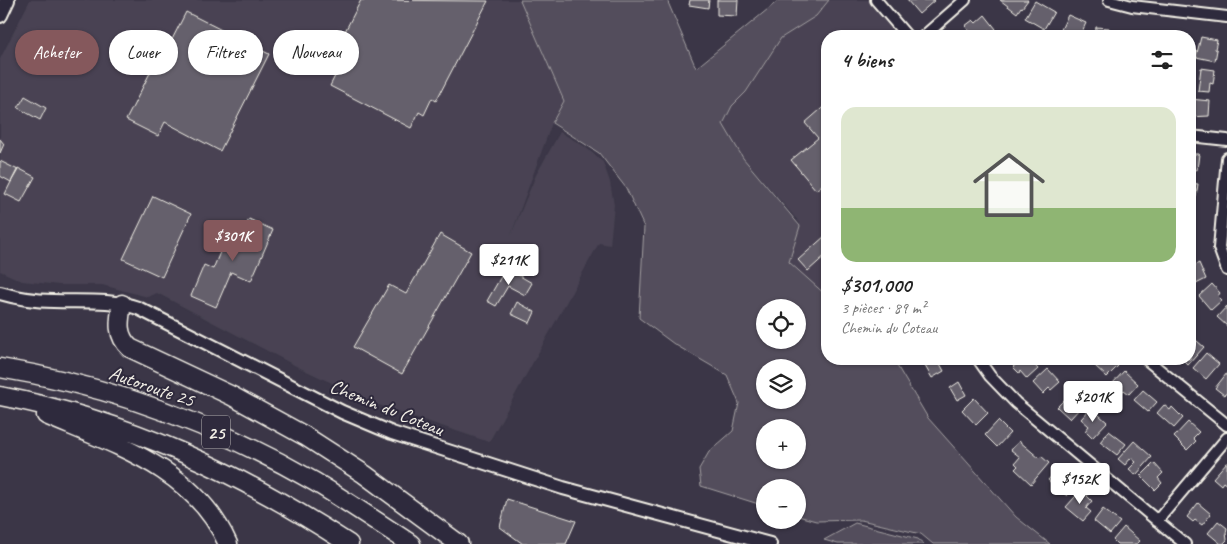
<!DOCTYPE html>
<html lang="fr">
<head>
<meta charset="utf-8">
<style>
  body { margin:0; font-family:Caveat,sans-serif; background:#f2f2f2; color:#222; height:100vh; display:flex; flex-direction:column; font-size:19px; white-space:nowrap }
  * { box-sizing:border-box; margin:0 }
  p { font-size:16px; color:#767676 }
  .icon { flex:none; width:28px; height:28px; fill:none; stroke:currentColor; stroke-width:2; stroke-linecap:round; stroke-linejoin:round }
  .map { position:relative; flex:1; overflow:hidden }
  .sheet { position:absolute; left:821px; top:30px; width:375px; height:335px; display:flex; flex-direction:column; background:#fff; border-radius:20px; box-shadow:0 1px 4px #0004 }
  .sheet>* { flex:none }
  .hud { position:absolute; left:15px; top:30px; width:475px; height:45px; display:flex; gap:10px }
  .tools { position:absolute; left:756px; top:299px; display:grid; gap:10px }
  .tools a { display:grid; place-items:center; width:50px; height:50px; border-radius:50%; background:#fff; box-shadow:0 1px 4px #0004; font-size:25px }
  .price { position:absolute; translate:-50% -42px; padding:0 11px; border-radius:5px; background:#fff; color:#222; font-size:16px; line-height:32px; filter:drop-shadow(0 1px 2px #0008) }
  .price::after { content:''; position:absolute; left:50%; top:30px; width:15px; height:11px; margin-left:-8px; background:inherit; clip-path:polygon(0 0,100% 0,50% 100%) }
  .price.on { background:#85585c; color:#fff }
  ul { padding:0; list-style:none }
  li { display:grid; align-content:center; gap:10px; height:265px; padding:0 20px }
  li+li { border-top:1px solid #e0e0e0 }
  li span { display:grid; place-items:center; height:155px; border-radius:15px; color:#555 }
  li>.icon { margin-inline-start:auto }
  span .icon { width:90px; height:90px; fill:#fffc; stroke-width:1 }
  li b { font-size:21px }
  h2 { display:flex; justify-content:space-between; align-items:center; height:60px; padding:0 20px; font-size:21px }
  .tag { padding:0 18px; border-radius:22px; background:#fff; box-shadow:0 1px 4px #0004; font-size:18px; line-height:45px }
  .tag.on { background:#85585c; color:#fff }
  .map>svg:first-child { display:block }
  .built { fill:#484352 }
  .green { fill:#534e5c; stroke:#a4a0a2; fill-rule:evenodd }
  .building { fill:#65616c; stroke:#f4f1e8 }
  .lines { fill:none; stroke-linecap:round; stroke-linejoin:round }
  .minor-casing { stroke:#f4f1e8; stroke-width:14 }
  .tertiary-casing { stroke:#f4f1e8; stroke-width:16 }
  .secondary-casing { stroke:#f4f1e8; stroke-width:18 }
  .motorway-casing { stroke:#f4f1e8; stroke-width:21 }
  .minor { stroke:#2f2a3d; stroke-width:10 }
  .tertiary { stroke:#2f2a3d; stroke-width:12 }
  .secondary { stroke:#2f2a3d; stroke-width:14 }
  .motorway { stroke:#2f2a3d; stroke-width:18 }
  .labels { text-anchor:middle; stroke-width:4; stroke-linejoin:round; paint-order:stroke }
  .shield { fill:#2f2a3d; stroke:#b9b5b5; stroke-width:1 }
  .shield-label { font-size:19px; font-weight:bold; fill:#f4f1e8 }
  .street-label { font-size:20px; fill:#f4f1e8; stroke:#2f2a3d }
</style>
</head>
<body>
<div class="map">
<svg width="1227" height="544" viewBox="0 0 1227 544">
  <rect width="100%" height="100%" fill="#3b3647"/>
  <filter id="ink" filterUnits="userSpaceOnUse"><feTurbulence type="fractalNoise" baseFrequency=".02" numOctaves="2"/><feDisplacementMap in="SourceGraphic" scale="10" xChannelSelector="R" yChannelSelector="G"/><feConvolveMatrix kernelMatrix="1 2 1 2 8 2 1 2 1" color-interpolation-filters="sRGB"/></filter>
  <g filter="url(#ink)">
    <!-- built -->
    <path class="built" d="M30,0H520L564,102L552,123L511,235L536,175L560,132L584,146L603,162L610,182L614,205L610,245L599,243L489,442L376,404L296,366L157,293L148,297L102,285H59L22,281L0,271V59Z
      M829,0H876L907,36H828L827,296L789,262L800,223L743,158L723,124L732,106L746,92L781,38L816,16Z"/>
    <!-- green -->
    <path class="green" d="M520,0H667L696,68L779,0H829L816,16L781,38L746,92L732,106L723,124L743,158L800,226L789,262L827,296L828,359H893L928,418L1016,517L1050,544H933L921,534L861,520L816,521L798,516V488H765V506L701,486L699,469L709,452L733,431L739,403L727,375L674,344L639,318L644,227L626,188L599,153L552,123L564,101ZM765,308H798V340H765ZM765,368H798V400H765ZM765,428H798V460H765Z
      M855,523L918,539L924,544H838L824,540Z"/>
    <!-- building -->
    <path class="building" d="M361,0L488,1L436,101L432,98L424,115L419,112L411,128L330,86L338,70L334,68L342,53L336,49Z
      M690,0H709L708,8L689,5Z
      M717,0H738L737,16L717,15Z
      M907,0H935L919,14Z
      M1000,0H1028L1022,8L1021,7L1017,13Z
      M1035,1L1054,12L1044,29L1025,18Z
      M186,12L269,54L220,151L165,122L158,136L126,120L155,63L159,65Z
      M985,15L996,29L988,36H978L975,32L973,35L965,26L973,20L976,23Z
      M1068,15L1086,23L1080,36H1058Z
      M1096,27L1109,28V31H1119V36H1095Z
      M1128,31L1137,32L1136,36H1127Z
      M1201,37L1217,40L1215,49L1217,50L1215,61L1196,57Z
      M1201,68L1215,70L1213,84L1210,83L1209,92L1198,91Z
      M25,96L46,108L40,120L18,108Z
      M1190,99L1210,101L1209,116L1190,117Z
      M828,103V180L816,190L791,160L818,138L805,123Z
      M0,139L4,144L0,153Z
      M1190,154H1199L1197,170L1190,169Z
      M0,161L18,170L11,182L0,176Z
      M18,168L35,177L21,202L5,194Z
      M1190,183L1198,184L1196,197L1190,196Z
      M153,196L191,214L162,277L123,259Z
      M249,219L273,230L251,281L231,272L216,307L191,296L204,265L213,269L228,233L241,238Z
      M440,234L471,252L402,374L353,347L389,285L406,294Z
      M1190,235H1193L1194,253L1190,254Z
      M825,236L828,239V253L808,271L798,260Z
      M1199,263L1206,279L1190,287V268Z
      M506,268L532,283L525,295L508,286L496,306L487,301Z
      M1212,284L1220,293L1218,296L1222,300L1211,310L1199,296Z
      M517,302L535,312L530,323L511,314Z
      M1227,306V326L1217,317Z
      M1190,335L1204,347L1188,365L1182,359H1190Z
      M1206,353L1219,364L1206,379L1193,368Z
      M1022,359H1029L1038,369L1027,379L1020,371L1019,373L1013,367Z
      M1100,359H1110L1118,366L1107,377L1094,365Z
      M938,360L944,371L932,378L925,366Z
      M1048,369L1060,382L1051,390L1049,388L1043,394L1033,383Z
      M1124,371L1138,384L1129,394L1124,390L1121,393L1112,384Z
      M1227,373V393L1224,395L1215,388Z
      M959,382L966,395L957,400L950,388Z
      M1143,390L1157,402L1148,412L1134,400Z
      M1073,397L1082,406L1070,419L1057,407L1064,400L1067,402Z
      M974,398L988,413L976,425L962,410Z
      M1164,405L1170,410L1172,407L1183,418L1174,428L1157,413Z
      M1091,408L1107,422L1092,438L1085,431L1089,426L1081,419Z
      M998,421L1010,433L997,447L985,435Z
      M1188,422L1199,432L1193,438L1196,441L1187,450L1174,437Z
      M1109,431L1126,444L1117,455L1100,442Z
      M1019,441L1039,458L1041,456L1049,463L1031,484L1015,469L1018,466L1015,463L1020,457L1011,450Z
      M1134,441L1152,457L1136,475L1129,469L1136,462L1131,458L1125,465L1118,459Z
      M1227,462V485L1223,482L1221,485L1213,478Z
      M1154,463L1163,473L1158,478L1162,483L1155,490L1141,476Z
      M1056,471L1060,475L1063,472L1077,483L1067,496L1048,480Z
      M1082,489L1089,494L1087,496L1092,501L1086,508L1091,512L1083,521L1066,507Z
      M507,499L576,521L566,544H523L500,527Z
      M1198,503L1211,514L1202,525L1195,520L1193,522L1187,517Z
      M1103,509L1120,522L1110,534L1094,521Z
      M1218,521L1227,528L1226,533L1227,540L1223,544H1221L1208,533Z
      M1124,527L1140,541L1137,544H1117L1113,540Z"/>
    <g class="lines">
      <!-- minor casing -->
      <g class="minor-casing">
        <path id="minor" d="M876,0L907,36
          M1109,0L1132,6L1227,17
          M924,36L965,0
          M1190,136L1227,140
          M1227,158L1219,248L1227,270
          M978,359L990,376L1016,403L1185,544
          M1146,359L1227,425
          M1157,521L1227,438"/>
      </g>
      <!-- tertiary casing -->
      <g class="tertiary-casing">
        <path id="tertiary" d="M0,293C17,298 35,301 53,301C82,302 110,299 138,308L342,412L392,433L563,488L770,544"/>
      </g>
      <!-- secondary casing -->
      <g class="secondary-casing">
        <path id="secondary" d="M0,15L7,0"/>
      </g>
      <!-- motorway casing -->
      <g class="motorway-casing">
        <path id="motorway" d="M122,304C119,321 116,335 130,348L232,396L305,436L364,474L459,544
          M0,368C111,386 218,426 315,482C348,502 379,523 411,544
          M0,396C128,420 240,473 349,544
          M46,415C116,445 195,469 228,544"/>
      </g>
      <!-- minor -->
      <use href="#minor" class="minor"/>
      <!-- tertiary -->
      <use href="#tertiary" class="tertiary"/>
      <!-- secondary -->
      <use href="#secondary" class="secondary"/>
      <!-- motorway -->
      <use href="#motorway" class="motorway"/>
    </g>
  </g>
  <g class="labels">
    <!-- shield labels -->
    <rect class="shield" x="202" y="415.5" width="28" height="33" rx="4"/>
    <g class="shield-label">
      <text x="216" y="439">25</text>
    </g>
    <!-- street labels -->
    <g class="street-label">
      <text transform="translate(152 386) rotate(19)" y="7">Autoroute 25</text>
      <text transform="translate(387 407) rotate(22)" y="7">Chemin du Coteau</text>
    </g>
  </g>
</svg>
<div class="tools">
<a><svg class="icon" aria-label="locate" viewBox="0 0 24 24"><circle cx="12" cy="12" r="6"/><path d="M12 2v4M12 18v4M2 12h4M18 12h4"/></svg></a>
<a><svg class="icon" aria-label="layers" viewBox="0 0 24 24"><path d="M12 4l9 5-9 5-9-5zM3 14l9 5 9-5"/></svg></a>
<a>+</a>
<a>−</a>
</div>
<b class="price on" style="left:233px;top:262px">$301K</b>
<b class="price" style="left:509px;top:286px">$211K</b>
<b class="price" style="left:1093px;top:423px">$201K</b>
<b class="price" style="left:1080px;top:505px">$152K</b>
<div class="hud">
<a class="tag on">Acheter</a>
<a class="tag">Louer</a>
<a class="tag">Filtres</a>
<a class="tag">Nouveau</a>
</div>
<section class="sheet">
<h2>4 biens<svg class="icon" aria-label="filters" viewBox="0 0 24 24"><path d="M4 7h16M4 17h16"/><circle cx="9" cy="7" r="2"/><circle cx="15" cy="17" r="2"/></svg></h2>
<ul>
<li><span style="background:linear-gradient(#dfe7d0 65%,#8fb573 0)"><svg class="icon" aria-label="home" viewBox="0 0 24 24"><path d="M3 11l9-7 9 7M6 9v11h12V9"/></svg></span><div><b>$301,000</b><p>3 pièces · 89 m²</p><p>Chemin du Coteau</p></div></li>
</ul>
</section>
</div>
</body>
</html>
